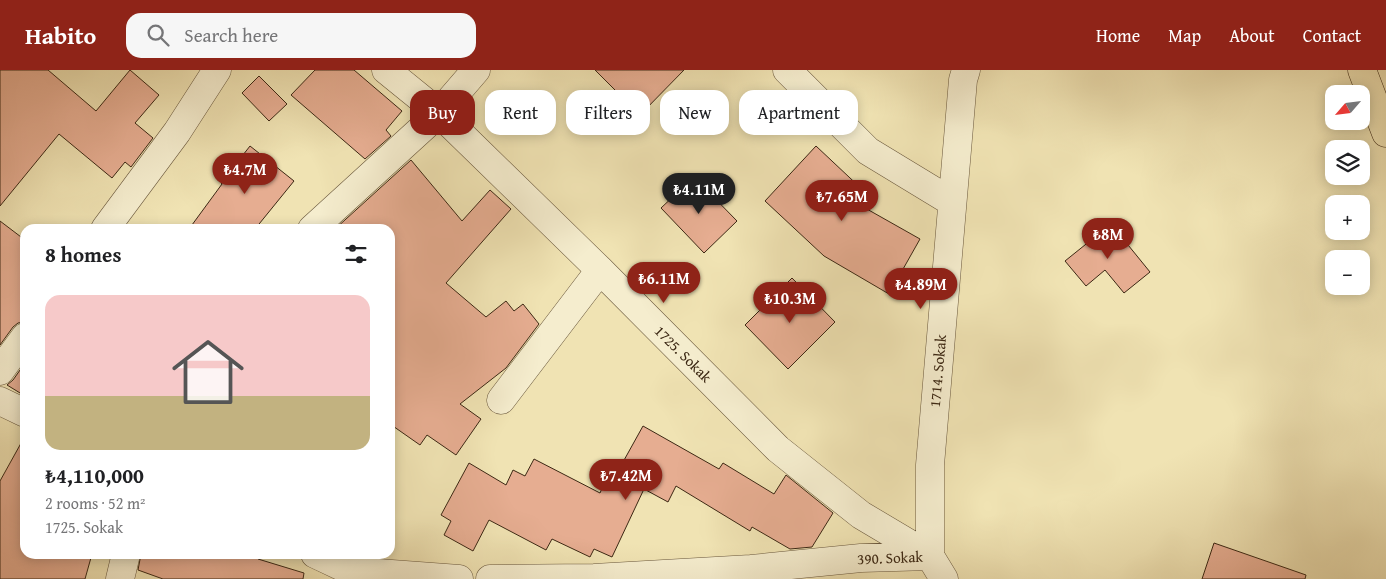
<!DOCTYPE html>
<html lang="en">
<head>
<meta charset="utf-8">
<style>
  body { margin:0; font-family:"Gentium Book Plus",serif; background:#f6f6f6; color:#202124; height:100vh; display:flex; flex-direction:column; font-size:19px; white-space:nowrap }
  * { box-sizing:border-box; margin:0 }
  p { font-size:16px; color:#757577 }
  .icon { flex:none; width:28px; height:28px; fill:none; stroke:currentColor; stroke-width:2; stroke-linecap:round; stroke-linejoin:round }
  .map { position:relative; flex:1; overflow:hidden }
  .panel { position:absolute; left:20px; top:154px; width:375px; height:335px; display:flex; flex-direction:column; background:#fff; border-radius:15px; box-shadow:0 2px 12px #0003 }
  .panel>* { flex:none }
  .guide { position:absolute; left:410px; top:20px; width:475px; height:45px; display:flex; gap:10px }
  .needle { width:32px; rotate:242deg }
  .fabs { position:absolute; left:1325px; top:15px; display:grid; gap:10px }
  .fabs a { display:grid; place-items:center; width:45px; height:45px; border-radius:10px; background:#fff; box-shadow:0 2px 12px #0003; font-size:25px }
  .price { position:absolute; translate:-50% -42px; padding:0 11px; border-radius:18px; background:#8f2418; color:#fff; font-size:16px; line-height:32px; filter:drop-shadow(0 1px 2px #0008) }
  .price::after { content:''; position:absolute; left:50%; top:30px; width:15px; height:11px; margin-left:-8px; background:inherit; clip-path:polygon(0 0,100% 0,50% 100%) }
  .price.current { background:#222; color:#fff }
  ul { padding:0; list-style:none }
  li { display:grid; align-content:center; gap:10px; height:265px; padding:0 25px }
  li+li { border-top:1px solid #e0e0e0 }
  li span { display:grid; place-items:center; height:155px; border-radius:15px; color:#555 }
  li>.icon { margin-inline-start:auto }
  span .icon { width:90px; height:90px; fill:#fffc; stroke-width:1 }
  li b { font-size:21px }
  h2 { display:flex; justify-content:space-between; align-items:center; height:60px; padding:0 25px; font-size:21px }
  .tag { padding:0 18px; border-radius:15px; background:#fff; box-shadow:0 2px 12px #0003; font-size:18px; line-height:45px }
  .tag.current { background:#8f2418; color:#fff }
  header { display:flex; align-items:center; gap:30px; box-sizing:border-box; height:70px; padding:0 25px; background:#8f2418; color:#fff }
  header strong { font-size:24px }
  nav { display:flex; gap:28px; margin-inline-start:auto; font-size:18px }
  .search { width:350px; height:45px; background:#f6f6f6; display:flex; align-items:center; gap:12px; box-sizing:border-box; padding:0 18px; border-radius:15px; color:#757577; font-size:19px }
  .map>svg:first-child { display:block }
  .building { fill:#e6ad91; stroke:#3c2814 }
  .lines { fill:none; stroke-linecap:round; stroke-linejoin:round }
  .minor-casing { stroke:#69573c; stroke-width:29 }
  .highway-casing { stroke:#3c2814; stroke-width:29 }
  .minor { stroke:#f5edce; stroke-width:28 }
  .highway { stroke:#f0e3b3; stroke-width:28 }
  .labels { text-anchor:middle; stroke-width:5; stroke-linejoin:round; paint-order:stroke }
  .street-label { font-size:15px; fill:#3c2814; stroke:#f5edce }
</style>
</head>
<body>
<header>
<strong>Habito</strong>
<div class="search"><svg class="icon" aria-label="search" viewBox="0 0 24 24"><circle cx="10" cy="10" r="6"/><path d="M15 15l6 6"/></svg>Search here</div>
<nav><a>Home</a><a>Map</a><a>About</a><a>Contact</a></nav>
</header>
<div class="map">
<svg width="1386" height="509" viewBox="0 0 1386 509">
  <rect width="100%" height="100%" fill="#f0e3b3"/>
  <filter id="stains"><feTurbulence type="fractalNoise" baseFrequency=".004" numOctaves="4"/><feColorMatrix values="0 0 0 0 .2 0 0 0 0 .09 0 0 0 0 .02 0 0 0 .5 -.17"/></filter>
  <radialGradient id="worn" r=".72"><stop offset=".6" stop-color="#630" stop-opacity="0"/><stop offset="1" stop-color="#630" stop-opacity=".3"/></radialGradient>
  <!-- building -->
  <path class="building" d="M0,0H48L96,41L130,0L159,25L135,53L153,68L131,97L125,92L112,108L59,64L0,136Z
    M315,0H354L402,41L386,60L391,66L365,89L291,25Z
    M595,0H684L640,45Z
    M259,6L287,34L269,51L242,23Z
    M250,76L294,111L255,159H189L222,114L221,113Z
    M816,76L866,123L858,134L920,169L889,224L824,186L765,131Z
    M411,90L462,151L490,120L511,139L446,213L486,247L506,231L514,241L523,234L539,254L506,298L460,334L481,349L456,385L427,365L420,375L390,354V159H335Z
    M694,107L737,151L704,183L661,138Z
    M0,151L25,170V252L18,253L13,257L0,275Z
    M1111,154L1150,202L1124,223L1105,200L1086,216L1065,191Z
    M792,208L835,252L788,299L745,255Z
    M25,293V326L7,315L13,310Z
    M643,356L719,399L723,393L774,424L786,405L833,443L812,477L790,479L752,457L750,461L676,416L668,432L644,419L612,487L594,479L590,487L552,469L546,480L489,450L473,481L444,465L451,451L441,445L469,393L506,415L513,400L525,406L534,389L600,423L607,407L613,410Z
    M25,366V484H92L85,509H0V411Z
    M1214,473L1306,505L1305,509H1202Z
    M141,484H260L258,489L304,503L303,509H163L138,500Z"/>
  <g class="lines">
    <!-- minor casing -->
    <g class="minor-casing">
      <path id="minor" d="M386,0L439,43L600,200L778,379L861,445L930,486
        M787,0L868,81L952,132
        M105,159L177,62L217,0
        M312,159L439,43L476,0
        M0,301L25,267
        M501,330L600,200
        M0,331L25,343
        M315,484L351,501L459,509
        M120,509L126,484
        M490,509L594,508L751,499L861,488L930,486
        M944,509L930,486V395L963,10L966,0"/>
    </g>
    <!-- highway casing -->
    <g class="highway-casing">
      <path id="highway" d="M1362,0L1386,63"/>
    </g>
    <!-- minor -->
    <use href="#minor" class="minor"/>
    <!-- highway -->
    <use href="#highway" class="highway"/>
  </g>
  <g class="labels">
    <!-- street labels -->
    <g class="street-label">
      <text transform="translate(683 284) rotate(45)" y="5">1725. Sokak</text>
      <text transform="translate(938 301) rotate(-85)" y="5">1714. Sokak</text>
      <text transform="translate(890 488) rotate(-2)" y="5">390. Sokak</text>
    </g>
  </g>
  <rect width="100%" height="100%" filter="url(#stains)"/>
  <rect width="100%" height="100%" fill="url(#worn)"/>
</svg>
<div class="fabs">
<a><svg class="needle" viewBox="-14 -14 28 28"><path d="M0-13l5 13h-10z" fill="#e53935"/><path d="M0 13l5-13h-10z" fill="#757577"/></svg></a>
<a><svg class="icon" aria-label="layers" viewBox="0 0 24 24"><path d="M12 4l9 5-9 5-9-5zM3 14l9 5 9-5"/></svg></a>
<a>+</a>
<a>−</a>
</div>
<b class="price" style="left:245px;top:125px">₺4.7M</b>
<b class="price current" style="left:699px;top:145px">₺4.11M</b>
<b class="price" style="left:842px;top:152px">₺7.65M</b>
<b class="price" style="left:1108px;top:190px">₺8M</b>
<b class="price" style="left:664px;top:234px">₺6.11M</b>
<b class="price" style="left:921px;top:240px">₺4.89M</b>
<b class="price" style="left:790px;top:254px">₺10.3M</b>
<b class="price" style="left:626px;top:431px">₺7.42M</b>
<div class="guide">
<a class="tag current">Buy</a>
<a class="tag">Rent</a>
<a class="tag">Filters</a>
<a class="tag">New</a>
<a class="tag">Apartment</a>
</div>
<section class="panel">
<h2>8 homes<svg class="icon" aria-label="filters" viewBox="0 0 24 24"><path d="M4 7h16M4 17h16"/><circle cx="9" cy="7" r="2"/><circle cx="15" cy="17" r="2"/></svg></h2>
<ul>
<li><span style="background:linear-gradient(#f6c9c9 65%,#c2b280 0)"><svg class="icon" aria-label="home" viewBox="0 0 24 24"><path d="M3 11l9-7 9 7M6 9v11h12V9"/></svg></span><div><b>₺4,110,000</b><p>2 rooms · 52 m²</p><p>1725. Sokak</p></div></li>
</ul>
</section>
</div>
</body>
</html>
